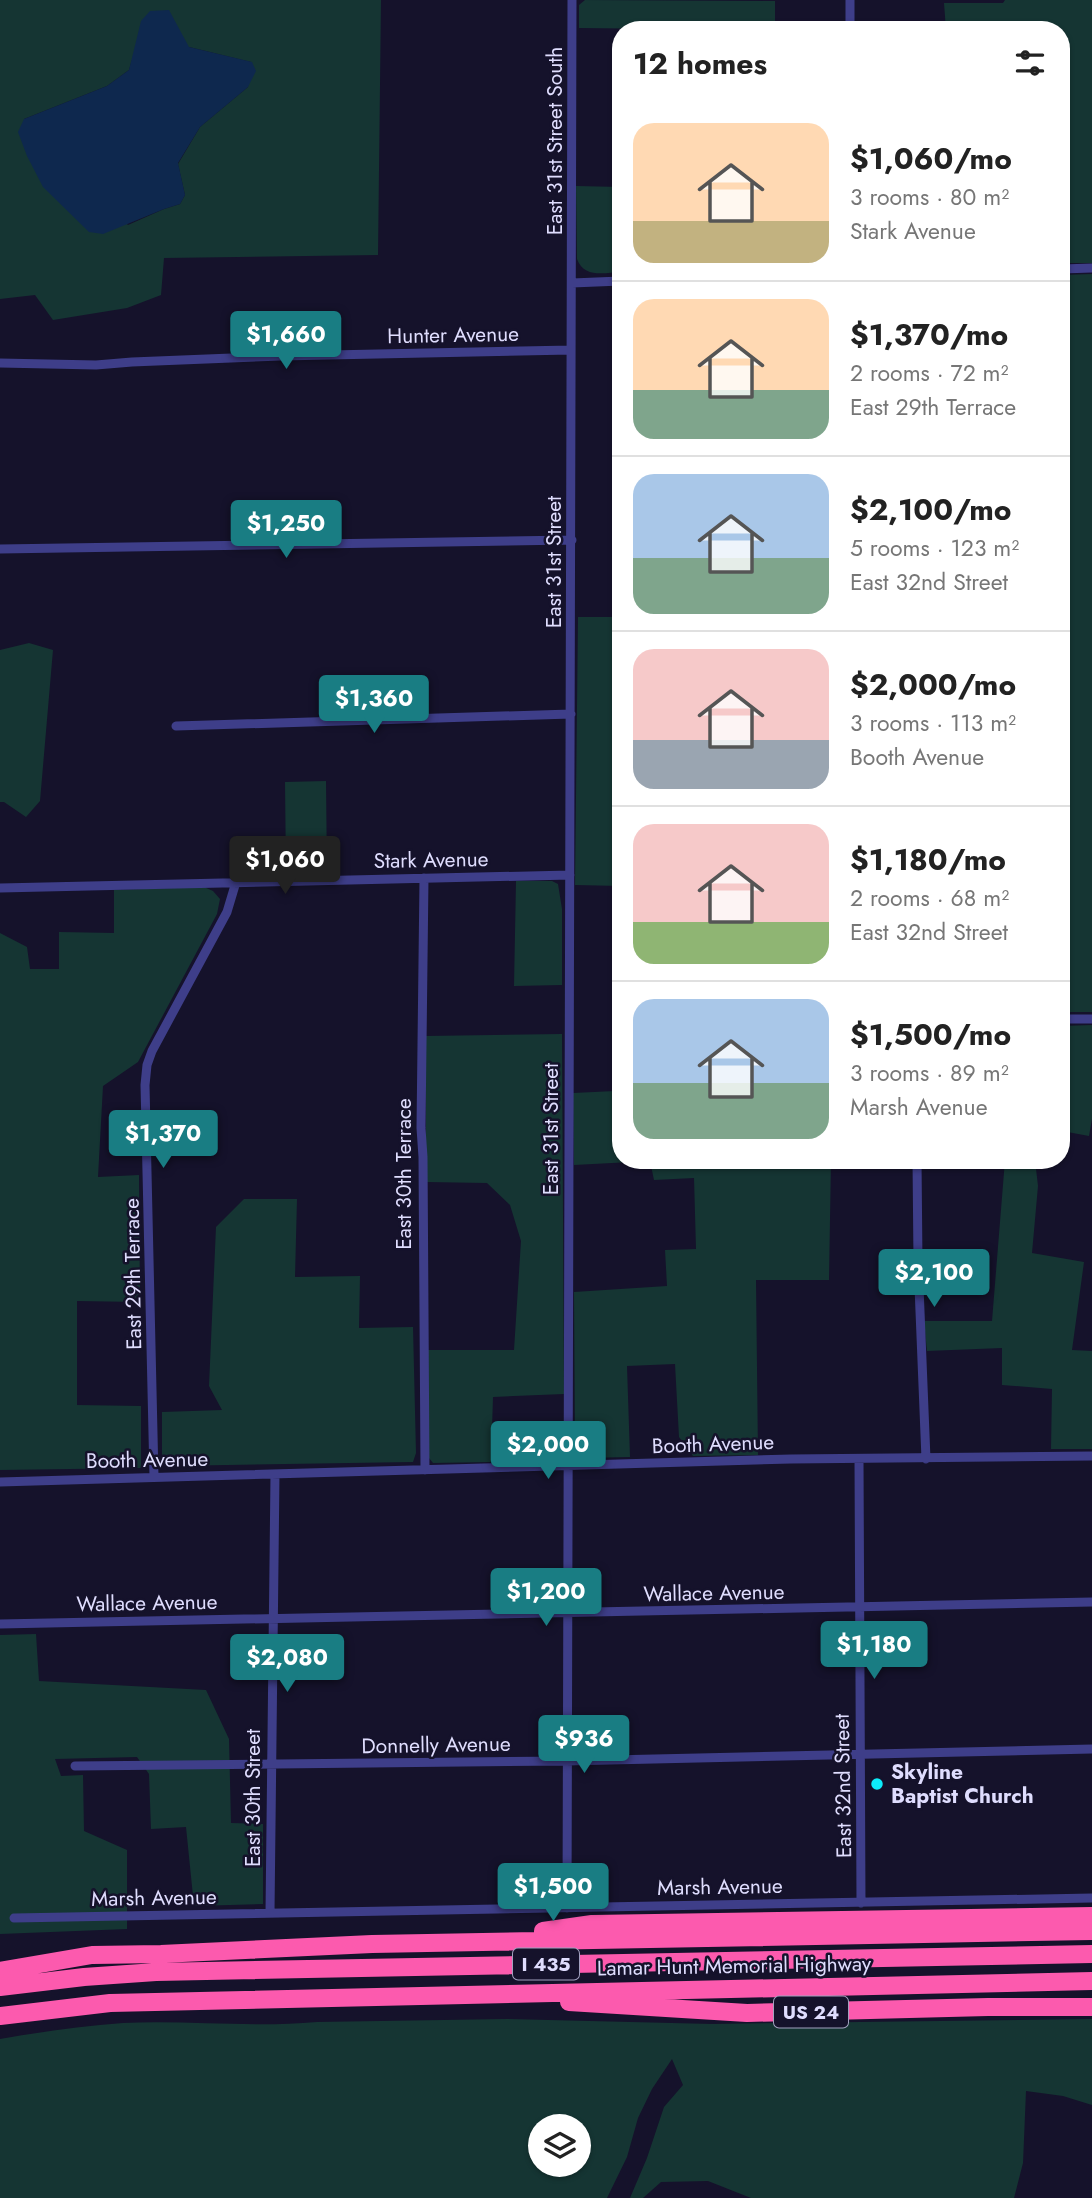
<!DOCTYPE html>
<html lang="en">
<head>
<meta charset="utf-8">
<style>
  body { margin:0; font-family:Jost,sans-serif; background:#f2f2f2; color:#222; height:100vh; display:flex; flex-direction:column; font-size:26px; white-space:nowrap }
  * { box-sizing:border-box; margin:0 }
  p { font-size:23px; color:#767676 }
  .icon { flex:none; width:38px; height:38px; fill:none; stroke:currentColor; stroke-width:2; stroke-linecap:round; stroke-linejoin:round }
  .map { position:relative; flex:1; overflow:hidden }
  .drawer { position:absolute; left:612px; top:21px; width:458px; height:1148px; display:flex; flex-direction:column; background:#fff; border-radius:28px; box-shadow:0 2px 5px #0004 }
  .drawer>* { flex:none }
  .controls { position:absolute; left:528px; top:2114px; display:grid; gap:14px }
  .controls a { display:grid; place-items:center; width:63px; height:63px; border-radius:50%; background:#fff; box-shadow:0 2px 5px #0004; font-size:35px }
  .price { position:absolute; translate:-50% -60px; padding:0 16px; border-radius:7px; background:#197d83; color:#fff; font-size:23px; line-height:46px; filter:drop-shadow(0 2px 4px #0008) }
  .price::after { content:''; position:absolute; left:50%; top:42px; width:21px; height:16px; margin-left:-10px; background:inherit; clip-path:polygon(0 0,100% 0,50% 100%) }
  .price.on { background:#222; color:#fff }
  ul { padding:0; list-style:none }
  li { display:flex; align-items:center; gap:21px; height:175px; padding:0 21px }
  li+li { border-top:2px solid #e0e0e0 }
  li span { display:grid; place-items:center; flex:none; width:196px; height:140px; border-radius:21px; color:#555 }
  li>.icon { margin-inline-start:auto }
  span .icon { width:84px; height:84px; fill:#fffc; stroke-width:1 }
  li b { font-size:30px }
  h2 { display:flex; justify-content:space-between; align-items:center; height:84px; padding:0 21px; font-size:30px }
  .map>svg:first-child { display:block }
  .green { fill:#153533; fill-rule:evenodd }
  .water { fill:#0e284e }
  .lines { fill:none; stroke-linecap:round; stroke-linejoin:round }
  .minor { stroke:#3e3e89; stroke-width:9 }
  .motorway { stroke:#fc5aae; stroke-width:18 }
  .poi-dot { fill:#0decfa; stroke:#15122b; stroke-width:2.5 }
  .labels { text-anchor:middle; stroke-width:5; stroke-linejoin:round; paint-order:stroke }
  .shield { fill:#15122b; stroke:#a2a0bf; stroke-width:2 }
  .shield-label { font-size:19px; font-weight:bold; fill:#dfddfe }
  .street-label { font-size:21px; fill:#dfddfe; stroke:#15122b }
  .poi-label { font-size:21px; font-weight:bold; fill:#dfddfe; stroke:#15122b; text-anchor:start }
</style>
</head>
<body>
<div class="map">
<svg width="1092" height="2198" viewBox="0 0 1092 2198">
  <rect width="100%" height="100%" fill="#15122b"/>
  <!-- green -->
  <path class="green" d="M0,0H381L378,255L164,258L161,295L127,308L53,320L35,295L0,299ZM136,47H189L251,62L248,87L200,127L178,164L185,195L180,204L164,209L128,225L24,119L107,86L129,70Z
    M585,0L775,1V30L579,28V5Z
    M1005,0H1092V263H1062V30H946L944,3H1003Z
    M576,186L621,187V272C603,273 584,278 577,259Z
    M1092,274V1012H1062V275Z
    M578,617H621V886L575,885Z
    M29,643L53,650L40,801L26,817L4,802H0V650Z
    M326,781L327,873H286L285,782Z
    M516,881H552L558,884L562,909V985L514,986Z
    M204,887L213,891L220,899L217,914L138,1062L103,1086L98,1177L139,1175L140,1302L77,1301V1405L141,1406V1468L0,1470V933L27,947L30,969H59V932L114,933V890Z
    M1092,1025V1119L1089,1136L1062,1131V1026Z
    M562,1034L564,1394L493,1397L491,1462L433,1463L429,1458L428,1350H514L521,1241L510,1205L487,1183L426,1182V1036Z
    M621,1040V1160H831L829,1280H756L758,1455L693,1456L679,1437L675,1364L627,1366L630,1457L584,1458L578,1455L575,1446L574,1292L667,1286L665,1250L696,1249L694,1178L654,1180L650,1161L574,1165L573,1093L615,1091V1042Z
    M1005,1160H1035L1038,1186L1032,1253L1084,1262L1072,1350L1092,1351V1449H1051L1052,1389L1002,1385V1348L927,1351L924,1321H992Z
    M244,1199H297L295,1277L360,1276L359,1328L413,1327L416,1453L413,1462L168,1466L162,1460V1412L222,1410L209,1386L216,1227Z
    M36,1634L39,1681L206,1690L229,1739L231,1823L263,1824V1904L194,1906L186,1827L151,1829L149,1774L137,1757L55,1759L61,1776L83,1775L84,1831L127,1850V1929L0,1934V1635Z
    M506,2019L712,2024L1092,2019V2105L1063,2096L1026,2091L1023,2163L1014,2198H751L708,2181L661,2182L643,2198H630L647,2158L664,2107L683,2085L672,2059L652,2089L638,2118L627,2157L607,2198H0V2039C41,2032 82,2026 123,2023C188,2020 253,2028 317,2022ZM541,2126H579V2165H541Z"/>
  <!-- water -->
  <path class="water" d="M169,10L189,47L252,62L256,71L248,87L200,127L178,163L185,195L180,204L164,209L103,234L89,232L43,187L27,156L18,132L24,119L107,86L129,70L141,21L150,11Z"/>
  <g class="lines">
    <!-- minor -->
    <path class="minor" d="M850,30V0
      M1062,269L1092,268
      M572,283L621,281
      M0,363L96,365L132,362L281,356L571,350
      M0,549L572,540
      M176,726L571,714
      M424,878L421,1128L423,1157L425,1470
      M0,888L570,875
      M1062,1019H1092
      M917,1160L918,1262L926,1459
      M859,1459L861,1903
      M154,1477L145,1085L147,1065L152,1051L227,912L236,882
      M0,1482L791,1459L1092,1456
      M0,1624L1092,1602
      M75,1766L566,1761L1092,1749
      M567,1908L572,0
      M270,1913L275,1474
      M14,1918L1092,1898"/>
    <!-- motorway -->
    <path class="motorway" d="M543,1931L592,1924L1092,1916
      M0,1971L92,1955L161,1954L372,1944L1092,1931
      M0,1987L84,1977L156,1972L1092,1954
      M569,2002L747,2013L988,2007H1092
      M0,2016L110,2003L1092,1981"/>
  </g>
  <!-- markers -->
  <circle class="poi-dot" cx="877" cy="1784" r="7"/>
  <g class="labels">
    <!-- shield labels -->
    <g class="shield">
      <rect x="513" y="1948.5" width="66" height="31" rx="5"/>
      <rect x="774" y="1996.5" width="74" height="31" rx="5"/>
    </g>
    <g class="shield-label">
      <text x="546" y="1971">I 435</text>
      <text x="811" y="2019">US 24</text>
    </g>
    <!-- street labels -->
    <g class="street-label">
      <text transform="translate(555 141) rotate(-90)" y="7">East 31st Street South</text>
      <text transform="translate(453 335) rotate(-1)" y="7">Hunter Avenue</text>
      <text transform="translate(554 562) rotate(-90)" y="7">East 31st Street</text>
      <text transform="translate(431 860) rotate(-1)" y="7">Stark Avenue</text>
      <text transform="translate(551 1129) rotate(-90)" y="7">East 31st Street</text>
      <text transform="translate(404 1174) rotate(-90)" y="7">East 30th Terrace</text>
      <text transform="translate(133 1274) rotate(-91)" y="7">East 29th Terrace</text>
      <text transform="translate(713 1444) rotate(-2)" y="7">Booth Avenue</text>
      <text transform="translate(147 1460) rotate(-1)" y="7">Booth Avenue</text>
      <text transform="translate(714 1593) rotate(-1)" y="7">Wallace Avenue</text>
      <text transform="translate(147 1603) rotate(-1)" y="7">Wallace Avenue</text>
      <text transform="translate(436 1745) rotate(-1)" y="7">Donnelly Avenue</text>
      <text transform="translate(843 1786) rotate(-91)" y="7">East 32nd Street</text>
      <text transform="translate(253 1798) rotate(-90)" y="7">East 30th Street</text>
      <text transform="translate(720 1887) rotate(-1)" y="7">Marsh Avenue</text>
      <text transform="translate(154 1898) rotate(-1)" y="7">Marsh Avenue</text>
      <text transform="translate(734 1966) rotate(-1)" y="7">Lamar Hunt Memorial Highway</text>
    </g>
    <!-- poi labels -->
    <g class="poi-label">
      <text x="891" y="1779">Skyline<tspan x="891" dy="24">Baptist Church</tspan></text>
    </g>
  </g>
</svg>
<div class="controls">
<a><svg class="icon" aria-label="layers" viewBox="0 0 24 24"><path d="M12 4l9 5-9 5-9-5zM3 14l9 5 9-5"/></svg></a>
</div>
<b class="price" style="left:286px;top:371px">$1,660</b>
<b class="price" style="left:286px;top:560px">$1,250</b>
<b class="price" style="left:374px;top:735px">$1,360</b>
<b class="price on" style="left:285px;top:896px">$1,060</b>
<b class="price" style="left:163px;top:1170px">$1,370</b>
<b class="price" style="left:934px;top:1309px">$2,100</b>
<b class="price" style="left:548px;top:1481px">$2,000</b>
<b class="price" style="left:546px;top:1628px">$1,200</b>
<b class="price" style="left:874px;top:1681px">$1,180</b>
<b class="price" style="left:287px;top:1694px">$2,080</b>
<b class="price" style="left:584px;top:1775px">$936</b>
<b class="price" style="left:553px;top:1923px">$1,500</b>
<section class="drawer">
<h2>12 homes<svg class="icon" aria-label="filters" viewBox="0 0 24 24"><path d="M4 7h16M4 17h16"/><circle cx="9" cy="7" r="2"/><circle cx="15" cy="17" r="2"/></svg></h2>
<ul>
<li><span style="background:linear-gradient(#ffd9b3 70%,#c2b280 0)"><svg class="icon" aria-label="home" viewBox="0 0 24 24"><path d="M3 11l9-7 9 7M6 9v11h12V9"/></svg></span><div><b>$1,060/mo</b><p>3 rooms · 80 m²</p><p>Stark Avenue</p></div></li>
<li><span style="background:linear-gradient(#ffd9b3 65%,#7fa58c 0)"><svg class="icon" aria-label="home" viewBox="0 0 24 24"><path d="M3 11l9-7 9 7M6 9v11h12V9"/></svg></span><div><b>$1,370/mo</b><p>2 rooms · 72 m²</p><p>East 29th Terrace</p></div></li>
<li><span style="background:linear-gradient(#a9c7e8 60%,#7fa58c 0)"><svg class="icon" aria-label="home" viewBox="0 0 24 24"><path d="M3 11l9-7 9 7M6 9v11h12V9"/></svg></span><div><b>$2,100/mo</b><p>5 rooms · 123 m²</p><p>East 32nd Street</p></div></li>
<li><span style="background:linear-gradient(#f6c9c9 65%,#9aa5b1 0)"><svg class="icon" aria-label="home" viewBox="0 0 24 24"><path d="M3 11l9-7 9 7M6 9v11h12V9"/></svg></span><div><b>$2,000/mo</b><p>3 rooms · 113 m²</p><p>Booth Avenue</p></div></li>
<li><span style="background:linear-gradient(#f6c9c9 70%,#8fb573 0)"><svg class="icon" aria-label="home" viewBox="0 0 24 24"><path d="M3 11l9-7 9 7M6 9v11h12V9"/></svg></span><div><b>$1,180/mo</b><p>2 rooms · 68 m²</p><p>East 32nd Street</p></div></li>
<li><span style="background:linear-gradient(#a9c7e8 60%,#7fa58c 0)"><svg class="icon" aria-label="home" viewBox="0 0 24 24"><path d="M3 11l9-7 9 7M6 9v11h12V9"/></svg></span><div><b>$1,500/mo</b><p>3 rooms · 89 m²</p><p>Marsh Avenue</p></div></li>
</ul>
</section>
</div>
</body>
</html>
